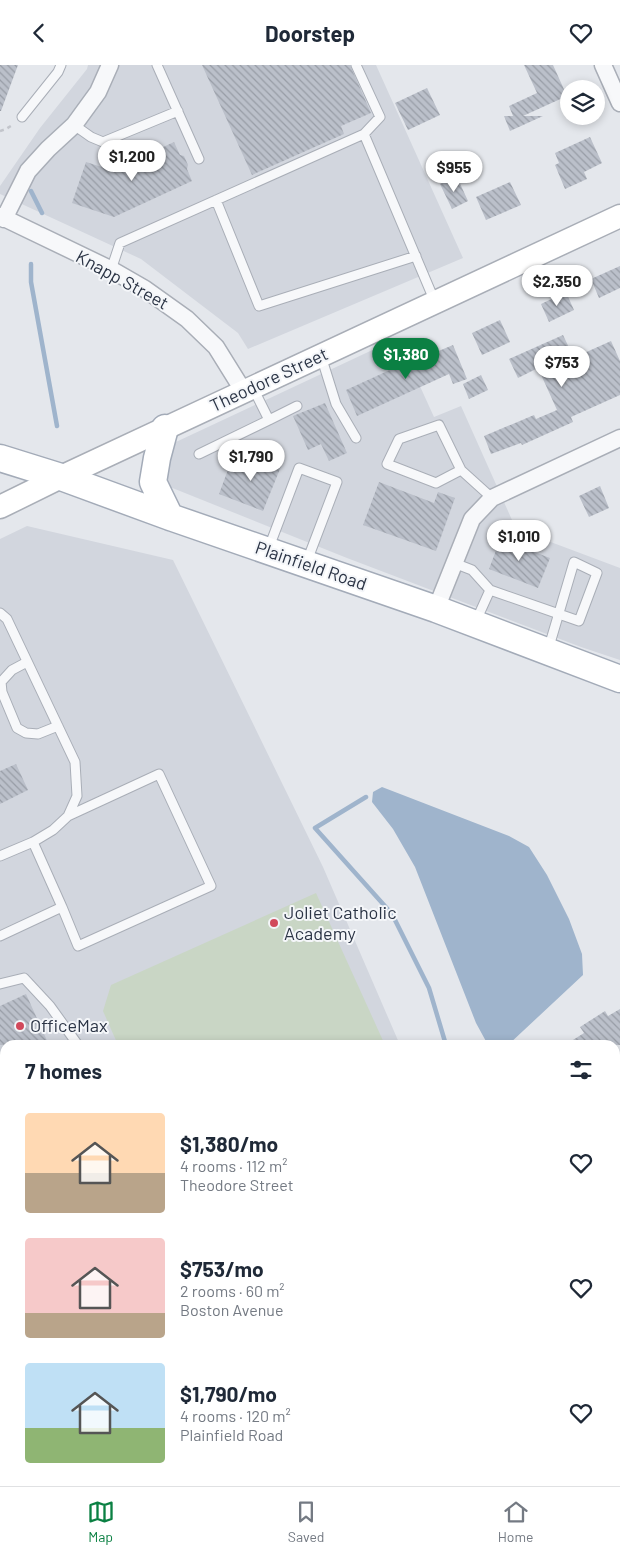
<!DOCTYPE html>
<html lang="en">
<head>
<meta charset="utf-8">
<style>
  body { margin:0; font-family:Barlow,sans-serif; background:#f6f6f7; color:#1f2937; height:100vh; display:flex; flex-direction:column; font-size:19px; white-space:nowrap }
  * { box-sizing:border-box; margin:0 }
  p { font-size:16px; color:#747a83 }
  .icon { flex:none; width:28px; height:28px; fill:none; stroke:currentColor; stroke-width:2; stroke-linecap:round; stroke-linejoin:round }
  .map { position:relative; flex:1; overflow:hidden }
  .sheet { position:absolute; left:0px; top:975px; width:620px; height:446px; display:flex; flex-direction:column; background:#fff; border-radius:15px 15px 0 0; box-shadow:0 2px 8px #0003 }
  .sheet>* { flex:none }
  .tools { position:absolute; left:560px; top:15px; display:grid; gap:10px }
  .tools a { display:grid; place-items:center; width:45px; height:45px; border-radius:50%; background:#fff; box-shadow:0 2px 8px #0003; font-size:25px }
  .price { position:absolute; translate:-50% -42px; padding:0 11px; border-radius:18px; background:#fff; color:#222; font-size:16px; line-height:32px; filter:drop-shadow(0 1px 2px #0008) }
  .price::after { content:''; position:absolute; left:50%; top:30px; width:15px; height:11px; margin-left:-8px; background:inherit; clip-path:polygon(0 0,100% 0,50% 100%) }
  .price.on { background:#0b8043; color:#fff }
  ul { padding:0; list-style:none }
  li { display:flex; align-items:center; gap:15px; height:125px; padding:0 25px }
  li span { display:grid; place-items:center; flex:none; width:140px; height:100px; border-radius:5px; color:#555 }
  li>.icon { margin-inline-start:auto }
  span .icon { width:60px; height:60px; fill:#fffc; stroke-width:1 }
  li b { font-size:21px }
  h2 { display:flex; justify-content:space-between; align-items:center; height:60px; padding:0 25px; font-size:21px }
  header { display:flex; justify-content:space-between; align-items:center; height:65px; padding:0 25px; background:#fff; font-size:22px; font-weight:700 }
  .menu { display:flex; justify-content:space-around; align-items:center; height:70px; border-top:1px solid #e0e1e3; background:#fff; font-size:14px; color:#747a83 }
  .menu a { display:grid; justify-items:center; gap:2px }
  .menu .on { color:#0b8043 }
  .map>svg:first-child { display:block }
  .built { fill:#d2d6de }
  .green { fill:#c9d6c5 }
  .water { fill:#9fb4cc }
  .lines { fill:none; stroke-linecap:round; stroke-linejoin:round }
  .stream { stroke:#9fb4cc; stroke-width:4.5 }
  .building { fill:url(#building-back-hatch) }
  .service-casing { stroke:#a9aeb7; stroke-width:11 }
  .minor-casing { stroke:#a9aeb7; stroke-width:19 }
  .secondary-casing { stroke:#a9aeb7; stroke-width:25 }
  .primary-casing { stroke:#a3abb8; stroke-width:29 }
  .path { stroke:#c2c5cb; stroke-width:2.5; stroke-dasharray:4 4; stroke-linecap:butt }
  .service { stroke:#f7f8fa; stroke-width:9 }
  .minor { stroke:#f7f8fa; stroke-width:16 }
  .secondary { stroke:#fff; stroke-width:22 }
  .primary { stroke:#fff; stroke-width:26 }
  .poi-dot { fill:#d1495b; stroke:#f4f6f9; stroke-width:2 }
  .labels { text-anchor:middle; stroke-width:4; stroke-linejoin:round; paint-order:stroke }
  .street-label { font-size:18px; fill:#2b3445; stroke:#f4f6f9 }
  .poi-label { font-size:18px; fill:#2b3445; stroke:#f4f6f9; text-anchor:start }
</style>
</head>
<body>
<header><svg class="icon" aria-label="back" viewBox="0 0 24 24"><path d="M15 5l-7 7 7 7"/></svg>Doorstep<svg class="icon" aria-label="heart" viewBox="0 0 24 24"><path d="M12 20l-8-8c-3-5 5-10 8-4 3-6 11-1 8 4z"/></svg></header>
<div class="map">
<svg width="620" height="1421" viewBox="0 0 620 1421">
  <defs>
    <pattern id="building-back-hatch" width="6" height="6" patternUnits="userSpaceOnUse" patternTransform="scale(1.25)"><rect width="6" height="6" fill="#bbc0ca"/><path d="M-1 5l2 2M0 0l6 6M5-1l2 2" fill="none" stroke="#989da6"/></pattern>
  </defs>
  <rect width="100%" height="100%" fill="#e4e7ec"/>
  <!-- built -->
  <path class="built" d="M88,0H376L463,193L248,284L238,268L141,194L0,129V121L40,63L87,4Z
    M398,273L434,352L461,341L516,464L620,503V595L581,582L347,493L160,418L146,391Z
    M27,461L173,495L323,802L400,980H5V1416H588L590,1421H0V474Z"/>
  <!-- green -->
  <path class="green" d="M316,828L385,980H118L103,946L111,920Z"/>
  <!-- water -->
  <path class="water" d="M382,722L509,771L529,782L547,810L569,854L582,889L583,910L508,980H488L476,958L415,802L393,764L372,737L373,727Z"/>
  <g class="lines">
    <!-- stream -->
    <path class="stream" d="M31,126L42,148
      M31,199V217L57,361
      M366,732L315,763L392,849L429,923L446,980"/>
  </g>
  <!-- building -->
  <path class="building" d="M0,0H18L1,46H0Z
    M202,0H350L371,48L341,61L344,69L252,110Z
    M524,0H553L567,31L523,51H543L510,66L504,51H513L509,41L537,28Z
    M427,23L440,50L408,65L395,38Z
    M590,72L602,98L584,107L587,114L565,124L555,100L559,98L555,88Z
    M174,77L180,90L184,91L188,100L187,104L192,116L114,152L72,138L86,97L108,104L125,96L129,98Z
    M457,112L468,136L452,144L440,119Z
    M510,117L521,140L486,155L476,132Z
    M620,201V223L599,233L591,214Z
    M566,227L574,245L549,257L541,239Z
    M500,255L510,277L482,290L472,268Z
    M563,270L573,291L582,287V289L611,276L620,296V330L571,352L573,357L522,380L521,378L491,389L484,371L534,350L536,354L557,345L538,303L518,313L509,294Z
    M453,280L467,314L453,319L449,309L357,351L346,325L416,293L417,295Z
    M481,310L488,325L469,334L463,319Z
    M325,338L347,388L329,396L321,379L308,385L293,351Z
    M256,389L282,399L263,446L219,429L229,402L233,404L237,393L253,399Z
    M379,417L434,438L438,427L455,433L436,486L363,460Z
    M600,421L609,443L589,452L579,431Z
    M503,467L516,471L513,479L550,493L538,523L489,504Z
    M16,699L28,725L0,739V706Z
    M26,929L49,980H0V941Z
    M620,944V980H565L584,968L580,962L605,946L608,951Z"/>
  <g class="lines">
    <!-- service casing -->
    <g class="service-casing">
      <path id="service" d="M157,0L199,94
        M356,0L380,52L364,69
        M22,52L58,7L61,0
        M74,60L91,72L103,77L178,46
        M216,135L259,241L416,191
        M111,205L120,178L364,69L435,237
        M321,291L336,339L356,373
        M253,323L269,355L297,341
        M199,389L269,355
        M461,405L436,418L387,399L399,374L439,360L461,405L492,433
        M268,485L299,403L337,417L307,496
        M454,498L472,505L490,525
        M0,548L7,554L75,697L77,731L68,751
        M476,556L490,525L579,556L597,508L574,497L548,585
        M27,597L12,605L1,617L2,627L17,663L26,668L38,669L58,661
        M33,777L62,842
        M0,791L33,777L53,765L68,751L159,709L211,821L78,881L62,842L0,871
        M0,919L24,913L50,941L78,980
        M0,1263L5,1275
        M0,1343L5,1310
        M192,1421V1416"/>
    </g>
    <!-- minor casing -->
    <g class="minor-casing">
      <path id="minor" d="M603,0L620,38
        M0,151L112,205L145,224L187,254L216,282L244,327
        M4,154L28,106L48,84L74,60L98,27L110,0
        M436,544L472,454L492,433L620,373
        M615,1024L620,1019
        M615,1267L620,1278"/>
    </g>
    <!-- secondary casing -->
    <g class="secondary-casing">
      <path id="secondary" d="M0,442L61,412L620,151"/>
    </g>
    <!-- primary casing -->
    <g class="primary-casing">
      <path id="primary" d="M165,363L157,393L153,417L170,452
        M0,393L61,412L170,452L436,544L620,614"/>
    </g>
    <!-- path -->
    <path class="path" d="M0,66L6,64L14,59"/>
    <!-- service -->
    <use href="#service" class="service"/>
    <!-- minor -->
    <use href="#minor" class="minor"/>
    <!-- secondary -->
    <use href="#secondary" class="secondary"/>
    <!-- primary -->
    <use href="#primary" class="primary"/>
  </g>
  <!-- markers -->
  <g class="poi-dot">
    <circle cx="274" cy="858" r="5"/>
    <circle cx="20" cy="961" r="5"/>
  </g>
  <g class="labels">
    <!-- street labels -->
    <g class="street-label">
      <text transform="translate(122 215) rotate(29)" y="6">Knapp Street</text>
      <text transform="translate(269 315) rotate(-25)" y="6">Theodore Street</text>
      <text transform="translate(311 501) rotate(19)" y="6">Plainfield Road</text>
    </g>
    <!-- poi labels -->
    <g class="poi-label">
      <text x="284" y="854">Joliet Catholic<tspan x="284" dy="21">Academy</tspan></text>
      <text x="30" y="967">OfficeMax</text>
    </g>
  </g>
</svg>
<div class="tools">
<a><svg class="icon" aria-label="layers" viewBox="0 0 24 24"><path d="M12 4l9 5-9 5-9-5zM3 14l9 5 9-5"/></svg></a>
</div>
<b class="price" style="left:132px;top:117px">$1,200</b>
<b class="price" style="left:454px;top:128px">$955</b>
<b class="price" style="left:557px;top:242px">$2,350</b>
<b class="price on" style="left:406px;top:315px">$1,380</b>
<b class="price" style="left:562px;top:323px">$753</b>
<b class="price" style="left:251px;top:417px">$1,790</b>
<b class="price" style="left:519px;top:497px">$1,010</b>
<section class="sheet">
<h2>7 homes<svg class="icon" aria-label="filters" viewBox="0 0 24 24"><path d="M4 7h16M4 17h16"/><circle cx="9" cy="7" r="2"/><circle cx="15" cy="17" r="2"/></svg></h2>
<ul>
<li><span style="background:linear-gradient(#ffd9b3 60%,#b9a48a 0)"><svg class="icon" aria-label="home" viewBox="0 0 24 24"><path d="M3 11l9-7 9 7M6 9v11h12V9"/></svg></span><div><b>$1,380/mo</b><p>4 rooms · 112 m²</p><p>Theodore Street</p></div><svg class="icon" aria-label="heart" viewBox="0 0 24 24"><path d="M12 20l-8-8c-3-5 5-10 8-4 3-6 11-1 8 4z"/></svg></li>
<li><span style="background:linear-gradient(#f6c9c9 75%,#b9a48a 0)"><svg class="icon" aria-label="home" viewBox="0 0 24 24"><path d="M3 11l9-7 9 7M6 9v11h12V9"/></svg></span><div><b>$753/mo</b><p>2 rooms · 60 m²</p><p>Boston Avenue</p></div><svg class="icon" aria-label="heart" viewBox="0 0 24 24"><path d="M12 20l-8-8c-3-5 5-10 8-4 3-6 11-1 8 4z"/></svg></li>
<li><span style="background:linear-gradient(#bfe0f5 65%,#8fb573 0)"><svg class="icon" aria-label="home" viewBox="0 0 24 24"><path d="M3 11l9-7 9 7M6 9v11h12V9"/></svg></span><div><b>$1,790/mo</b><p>4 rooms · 120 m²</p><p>Plainfield Road</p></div><svg class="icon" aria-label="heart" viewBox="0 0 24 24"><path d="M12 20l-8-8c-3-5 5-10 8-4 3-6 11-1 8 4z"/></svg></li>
</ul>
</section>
</div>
<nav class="menu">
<a class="on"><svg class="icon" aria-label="map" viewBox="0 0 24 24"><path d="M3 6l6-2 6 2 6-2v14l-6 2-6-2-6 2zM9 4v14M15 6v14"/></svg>Map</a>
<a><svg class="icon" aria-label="saved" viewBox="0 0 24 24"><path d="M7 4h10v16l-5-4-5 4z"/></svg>Saved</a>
<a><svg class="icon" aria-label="home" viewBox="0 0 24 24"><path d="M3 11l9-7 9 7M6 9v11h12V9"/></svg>Home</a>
</nav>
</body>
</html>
